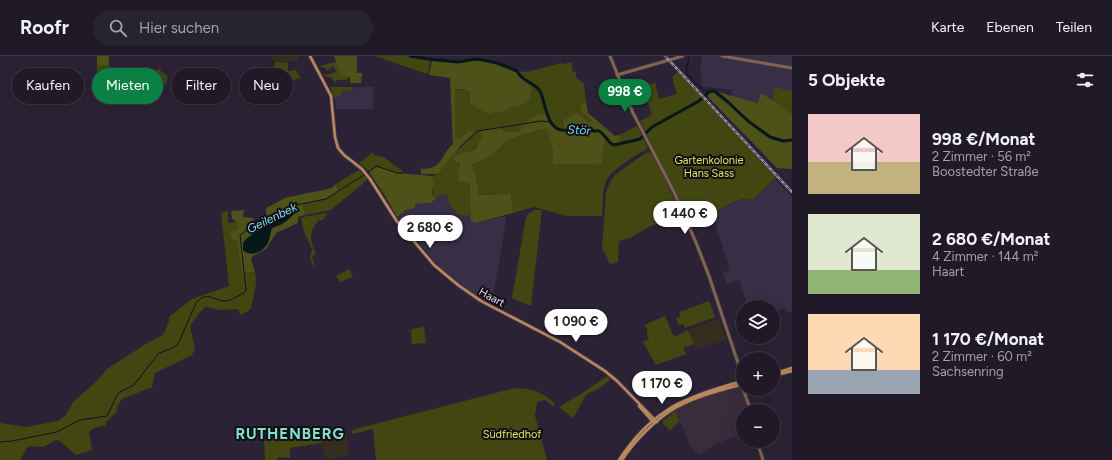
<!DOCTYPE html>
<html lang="de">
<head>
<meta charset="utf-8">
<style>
  body { margin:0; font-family:Figtree,sans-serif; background:#282330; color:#f1f3f6; height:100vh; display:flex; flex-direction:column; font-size:15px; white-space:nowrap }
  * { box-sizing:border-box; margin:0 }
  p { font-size:13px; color:#a2a1a8 }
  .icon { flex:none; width:22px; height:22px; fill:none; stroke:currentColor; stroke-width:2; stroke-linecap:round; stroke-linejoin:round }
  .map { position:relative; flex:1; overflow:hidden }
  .panel { display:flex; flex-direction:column; background:#201a28; width:320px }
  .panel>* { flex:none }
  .guide { position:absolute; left:12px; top:12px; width:380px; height:36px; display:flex; gap:8px }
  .tools { position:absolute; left:736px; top:244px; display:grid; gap:8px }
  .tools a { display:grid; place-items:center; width:44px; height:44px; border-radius:50%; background:#201a28; box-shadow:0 4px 16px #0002,0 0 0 1px #3d3845; font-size:20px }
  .price { position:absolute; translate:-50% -34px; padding:0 9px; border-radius:14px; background:#fff; color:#222; font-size:13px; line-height:26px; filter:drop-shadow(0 1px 2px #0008) }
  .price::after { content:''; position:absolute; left:50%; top:24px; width:12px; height:9px; margin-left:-6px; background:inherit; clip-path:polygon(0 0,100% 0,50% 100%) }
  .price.on { background:#0b8043; color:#fff }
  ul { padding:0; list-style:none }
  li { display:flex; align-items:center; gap:12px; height:100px; padding:0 16px }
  li span { display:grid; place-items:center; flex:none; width:112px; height:80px; border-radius:0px; color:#555 }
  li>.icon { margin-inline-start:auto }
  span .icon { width:48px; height:48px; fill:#fffc; stroke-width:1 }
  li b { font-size:17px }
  h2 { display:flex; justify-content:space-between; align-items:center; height:48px; padding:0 16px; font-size:17px }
  .pill { padding:0 14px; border-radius:18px; background:#201a28; box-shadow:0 4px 16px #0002,0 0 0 1px #3d3845; font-size:14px; line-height:36px }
  .pill.on { background:#0b8043; color:#fff }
  header { display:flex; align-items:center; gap:24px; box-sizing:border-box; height:56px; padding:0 20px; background:#201a28; border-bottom:1px solid #3d3845 }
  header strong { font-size:19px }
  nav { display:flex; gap:22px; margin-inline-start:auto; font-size:14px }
  .search { width:280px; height:36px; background:#282330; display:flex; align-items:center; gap:10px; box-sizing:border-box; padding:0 14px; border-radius:22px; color:#a2a1a8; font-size:15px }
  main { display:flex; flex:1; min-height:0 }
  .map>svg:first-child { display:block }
  .built { fill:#382e45 }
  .education { fill:#352d1d }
  .medical { fill:#392d3b }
  .green { fill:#424611 }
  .forest { fill:#4e5219; fill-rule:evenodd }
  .water { fill:#05171b }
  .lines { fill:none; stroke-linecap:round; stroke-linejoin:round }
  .stream { stroke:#05171b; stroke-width:1 }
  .river { stroke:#05171b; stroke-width:3 }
  .tertiary-casing { stroke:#484152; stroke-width:4 }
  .secondary-casing { stroke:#484152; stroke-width:4 }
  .tertiary { stroke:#86654a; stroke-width:2.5 }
  .secondary { stroke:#bc875b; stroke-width:2.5 }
  .rail-casing { stroke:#9b94a3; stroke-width:2.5 }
  .rail { stroke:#120e16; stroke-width:1; stroke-dasharray:3; stroke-linecap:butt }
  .labels { text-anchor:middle; stroke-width:4; stroke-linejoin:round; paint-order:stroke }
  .park-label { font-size:11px; fill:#dfe95f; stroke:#120e16 }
  .street-label { font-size:11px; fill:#e2dde9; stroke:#120e16 }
  .water-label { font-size:12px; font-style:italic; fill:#7edff4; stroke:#120e16 }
  .district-label { font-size:15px; font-weight:bold; letter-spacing:1px; fill:#80e2ca; stroke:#120e16 }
</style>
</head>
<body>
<header>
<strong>Roofr</strong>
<div class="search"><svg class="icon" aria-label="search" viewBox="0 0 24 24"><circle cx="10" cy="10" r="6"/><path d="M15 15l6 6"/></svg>Hier suchen</div>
<nav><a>Karte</a><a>Ebenen</a><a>Teilen</a></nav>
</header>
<main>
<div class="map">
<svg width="792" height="404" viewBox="0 0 792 404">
  <rect width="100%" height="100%" fill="#2b2335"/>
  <!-- built -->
  <path class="built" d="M702,0H792V35L775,31L772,43L761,37L758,47L731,40L732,34L702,30L700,14Z
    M330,31H373V53H336L335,43Z
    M775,123L792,141V256L786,257L784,252L777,254L781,269L779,272L773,274V251H743V254L740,251L747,248L739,224L727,228L723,217L730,214L712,158L734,146L749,142L753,144Z
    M447,138L458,159L472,160L471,165L474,166L475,167L506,160V164L500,202L491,248L473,238L441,213L397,161L404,156V154L415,148L430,147L440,139Z"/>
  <!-- education -->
  <path class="education" d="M272,0H298V5H289L288,7L275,6V4H272Z
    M719,263L726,284L696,293L688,274Z
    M347,380L349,399L348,400L328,403L324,400L322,387L329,382Z"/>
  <!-- medical -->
  <path class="medical" d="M738,331L742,333L748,355H743V378L717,387L700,399L696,397L689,389L682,368L679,366L670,375L662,368L663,364L678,352L719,336Z"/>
  <!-- green -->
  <path class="green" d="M375,0H410L428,3L430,5L429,14L427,18Z
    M275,6L288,7V15L296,14L301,22L288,25L271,23V20L274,21Z
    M336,6L341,20H350V22H347V27H348L344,28H346V24H336L334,30V26L331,21L324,20V18L326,19L336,16L333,10L327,15L324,11L322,12L320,10Z
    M572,6V15L576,16V21L584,28L586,46L581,47L592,64L565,74C554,74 550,65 542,59L527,67L517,76L505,75L497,71L482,83L479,84C473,99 468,95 454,101L470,127L472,160L458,159L448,145L447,139H440L436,143L433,140L434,127L432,120L438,118L459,92L475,76L468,75L463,80L456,83L455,78V33C471,34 470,38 478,50C480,53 485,55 488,58L497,56L501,58L512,50L532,29L518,18L517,15L527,16L561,7L562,10L563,8Z
    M97,9H109L108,25L97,24Z
    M157,12L168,20L166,29L157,28Z
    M678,16L776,121L753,144C740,138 721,155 708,159L705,152L686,159L640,65L648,61L652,58L641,31L655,27L659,43L677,38L672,21Z
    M330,31H352L353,34L341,35V39L334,42Z
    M775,31L792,35V58L777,49L772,43Z
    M637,70L648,92C637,99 611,113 606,125C602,136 603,148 602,160H567L534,151L513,157L511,138L479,139L477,124L472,109L483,104L494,98L507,84L539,74L547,73L553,96V108L602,109L605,79L612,88L621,81L619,79Z
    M373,96V99L384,101L402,115V117H397L377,110L369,115L359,107Z
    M648,96L651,97L663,119L682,159L649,171L630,182L619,185L618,206L610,208L602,192L606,137L610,126L615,119L644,98Z
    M359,114L367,122V124L331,154L305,159L303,148L310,147L340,133L334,129Z
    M534,154H542L531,250L512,242L526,161L528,158Z
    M228,155V167L237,166L238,173L230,175L237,185L242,217L255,216C258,228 253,241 251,253L241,259L237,253L221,254L206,251L199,257L190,270L195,292L192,299L155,317L152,331L122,343L118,349L116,357L106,366V369L94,372L89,376L92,394L76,399L60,385L56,384L43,391L28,390L20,404H0V367L26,371L58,365L66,359L73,346L97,325L107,313L149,286L163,279L169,265V261L192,243L229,230L221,157Z
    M326,157L327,158L323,164H319C308,176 310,185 316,198L312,201L315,210L314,211L310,202L312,194L302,170H303L301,163L303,161Z
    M349,213L353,221L340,226L336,220Z
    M709,245L715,261L685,272L683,268L679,269L676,262L681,261L679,256Z
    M665,260L674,281L688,274L694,288L683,292L686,298L656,309L643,286L649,283L647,278V272L644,269Z
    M424,271L426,287L412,288L411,275L412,273Z
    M607,320L611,323L601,331L586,339L573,362L559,351L584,336Z
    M515,332C533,333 541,335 555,348L553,350L545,344L537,346L535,360L547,404H376L373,373L352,378V374L367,370Z
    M674,356L677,359L679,366L670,374L663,367L664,365Z
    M344,377L347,380L328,382L321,387L290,392V402L278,401L277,404H265L264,385L276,383L286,385L320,378L323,380Z"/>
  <!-- forest -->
  <path class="forest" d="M97,0H109V9H97Z
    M334,0H357V17H362L361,27H350V20H341Z
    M477,3L497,7L517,15L518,18L532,29L529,45L518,51L512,50L501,58L497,56L488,58L471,48L470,44V37L462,33H455V78L456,83L463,80L468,75L475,76L459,92L438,118H421V111L423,113C444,112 440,99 453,88L450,22L429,19L432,5L458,6Z
    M714,35L758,47L761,37C772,43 781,51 792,58V113L777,112L708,41L709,36Z
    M586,46L588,57L615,80L619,79L621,81L617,89C610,89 609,84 605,80L602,109L553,108V96L547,73L539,74L507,84L494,98L483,104L472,109L477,124L479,139L511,138L513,157L475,167L474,166H471L470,127L458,125L460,108L453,104L454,101C457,99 461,97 464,97C475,94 475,95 479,84L482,83L481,74L497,71L505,75L517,76C525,69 531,58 542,59L547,55C550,65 552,74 564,74V64L576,57L589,66L592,64L582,57L580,47Z
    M377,110L397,117L432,120L434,127L432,138L436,143L430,147L415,148V152L404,154V156L397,161L384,138L369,116Z
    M334,129L340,134L326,143L303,148L305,159L298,161V167L276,177L266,193L253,200L251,203L255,216L242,217L237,185L232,183L230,175L238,173L237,166L232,163L231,155L244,154L243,161L253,162L255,167L270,163L266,158V152L285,142L332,132ZM297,154L288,164L243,187L246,183L288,155Z"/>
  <!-- water -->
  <path class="water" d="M295,153L298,155C289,161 284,170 273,171C270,175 271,179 269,184C266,194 252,203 243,194V187L246,183L288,155Z"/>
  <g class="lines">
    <!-- stream -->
    <path class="stream" d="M689,1L686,17L703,34L709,36
      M459,92L478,75L541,65L550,66
      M367,117L376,110L397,117H402
      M0,386L12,385L57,376L80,364L107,360L118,337L134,329L158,298L176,290L179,286L196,247C206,235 212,243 223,245C229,246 238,240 244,237L246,234L240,179L256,168L268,165L296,149L326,143L364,119"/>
    <!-- river -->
    <path class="river" d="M410,0L428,3L458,6L477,3L497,7L517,15C521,25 535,27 540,35C546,47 546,71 561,74L599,75C605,78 608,87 614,89L640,83L652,71L699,45L709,36L714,35L728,46L748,65L770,81L783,85L792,84"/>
    <!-- tertiary casing -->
    <g class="tertiary-casing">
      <path id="tertiary" d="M610,0L633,57L674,136L697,189L709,220L743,322
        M722,0L792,12
        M617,19L683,0
        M739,313L743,331
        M743,333L751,355
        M757,385L763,404"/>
    </g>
    <!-- secondary casing -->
    <g class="secondary-casing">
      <path id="secondary" d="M310,0L331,40L335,81L338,92L344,99L362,113L370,123L396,164L434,209L458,229L481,245L560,286L605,315L617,325L657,366
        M773,318L792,312
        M773,320L792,315
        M639,350L653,366
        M619,404C631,386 647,367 666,355C684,342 721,331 743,325
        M622,404C634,385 657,362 677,351C697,340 721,334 743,328"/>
    </g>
    <!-- tertiary -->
    <use href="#tertiary" class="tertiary"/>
    <!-- secondary -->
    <use href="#secondary" class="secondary"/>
    <!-- rail casing -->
    <g class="rail-casing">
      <path id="rail" d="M665,0L792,136"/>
    </g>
    <!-- rail -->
    <use href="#rail" class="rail"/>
  </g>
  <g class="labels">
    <!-- park labels -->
    <g class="park-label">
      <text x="709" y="108">Gartenkolonie<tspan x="709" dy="13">Hans Sass</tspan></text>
      <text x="512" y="382">Südfriedhof</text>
    </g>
    <!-- street labels -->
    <g class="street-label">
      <text transform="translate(492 241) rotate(29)" y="4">Haart</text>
    </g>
    <!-- water labels -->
    <g class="water-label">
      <text transform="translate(579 74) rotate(3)" y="4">Stör</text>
      <text transform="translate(272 162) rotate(-26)" y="4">Geilenbek</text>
    </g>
    <!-- district labels -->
    <g class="district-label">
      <text x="290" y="383">RUTHENBERG</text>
    </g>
  </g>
</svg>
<div class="tools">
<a><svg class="icon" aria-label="layers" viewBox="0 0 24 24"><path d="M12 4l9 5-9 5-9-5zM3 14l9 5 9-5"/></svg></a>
<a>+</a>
<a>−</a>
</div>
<b class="price on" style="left:625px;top:57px">998 €</b>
<b class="price" style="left:685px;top:179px">1 440 €</b>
<b class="price" style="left:430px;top:193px">2 680 €</b>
<b class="price" style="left:576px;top:287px">1 090 €</b>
<b class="price" style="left:662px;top:349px">1 170 €</b>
<div class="guide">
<a class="pill">Kaufen</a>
<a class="pill on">Mieten</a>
<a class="pill">Filter</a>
<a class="pill">Neu</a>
</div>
</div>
<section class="panel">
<h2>5 Objekte<svg class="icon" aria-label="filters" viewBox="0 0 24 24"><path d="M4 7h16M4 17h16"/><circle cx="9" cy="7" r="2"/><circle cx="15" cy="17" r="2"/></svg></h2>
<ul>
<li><span style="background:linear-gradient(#f6c9c9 60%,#c2b280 0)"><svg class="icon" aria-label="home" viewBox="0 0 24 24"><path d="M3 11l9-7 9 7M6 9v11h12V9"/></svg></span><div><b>998 €/Monat</b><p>2 Zimmer · 56 m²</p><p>Boostedter Straße</p></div></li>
<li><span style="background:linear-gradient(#dfe7d0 70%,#8fb573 0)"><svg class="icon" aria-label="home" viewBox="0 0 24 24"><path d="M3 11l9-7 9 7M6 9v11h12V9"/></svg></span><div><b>2 680 €/Monat</b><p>4 Zimmer · 144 m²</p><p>Haart</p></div></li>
<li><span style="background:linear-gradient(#ffd9b3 70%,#9aa5b1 0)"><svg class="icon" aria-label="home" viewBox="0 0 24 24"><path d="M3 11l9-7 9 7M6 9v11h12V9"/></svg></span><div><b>1 170 €/Monat</b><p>2 Zimmer · 60 m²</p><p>Sachsenring</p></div></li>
</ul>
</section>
</main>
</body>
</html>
